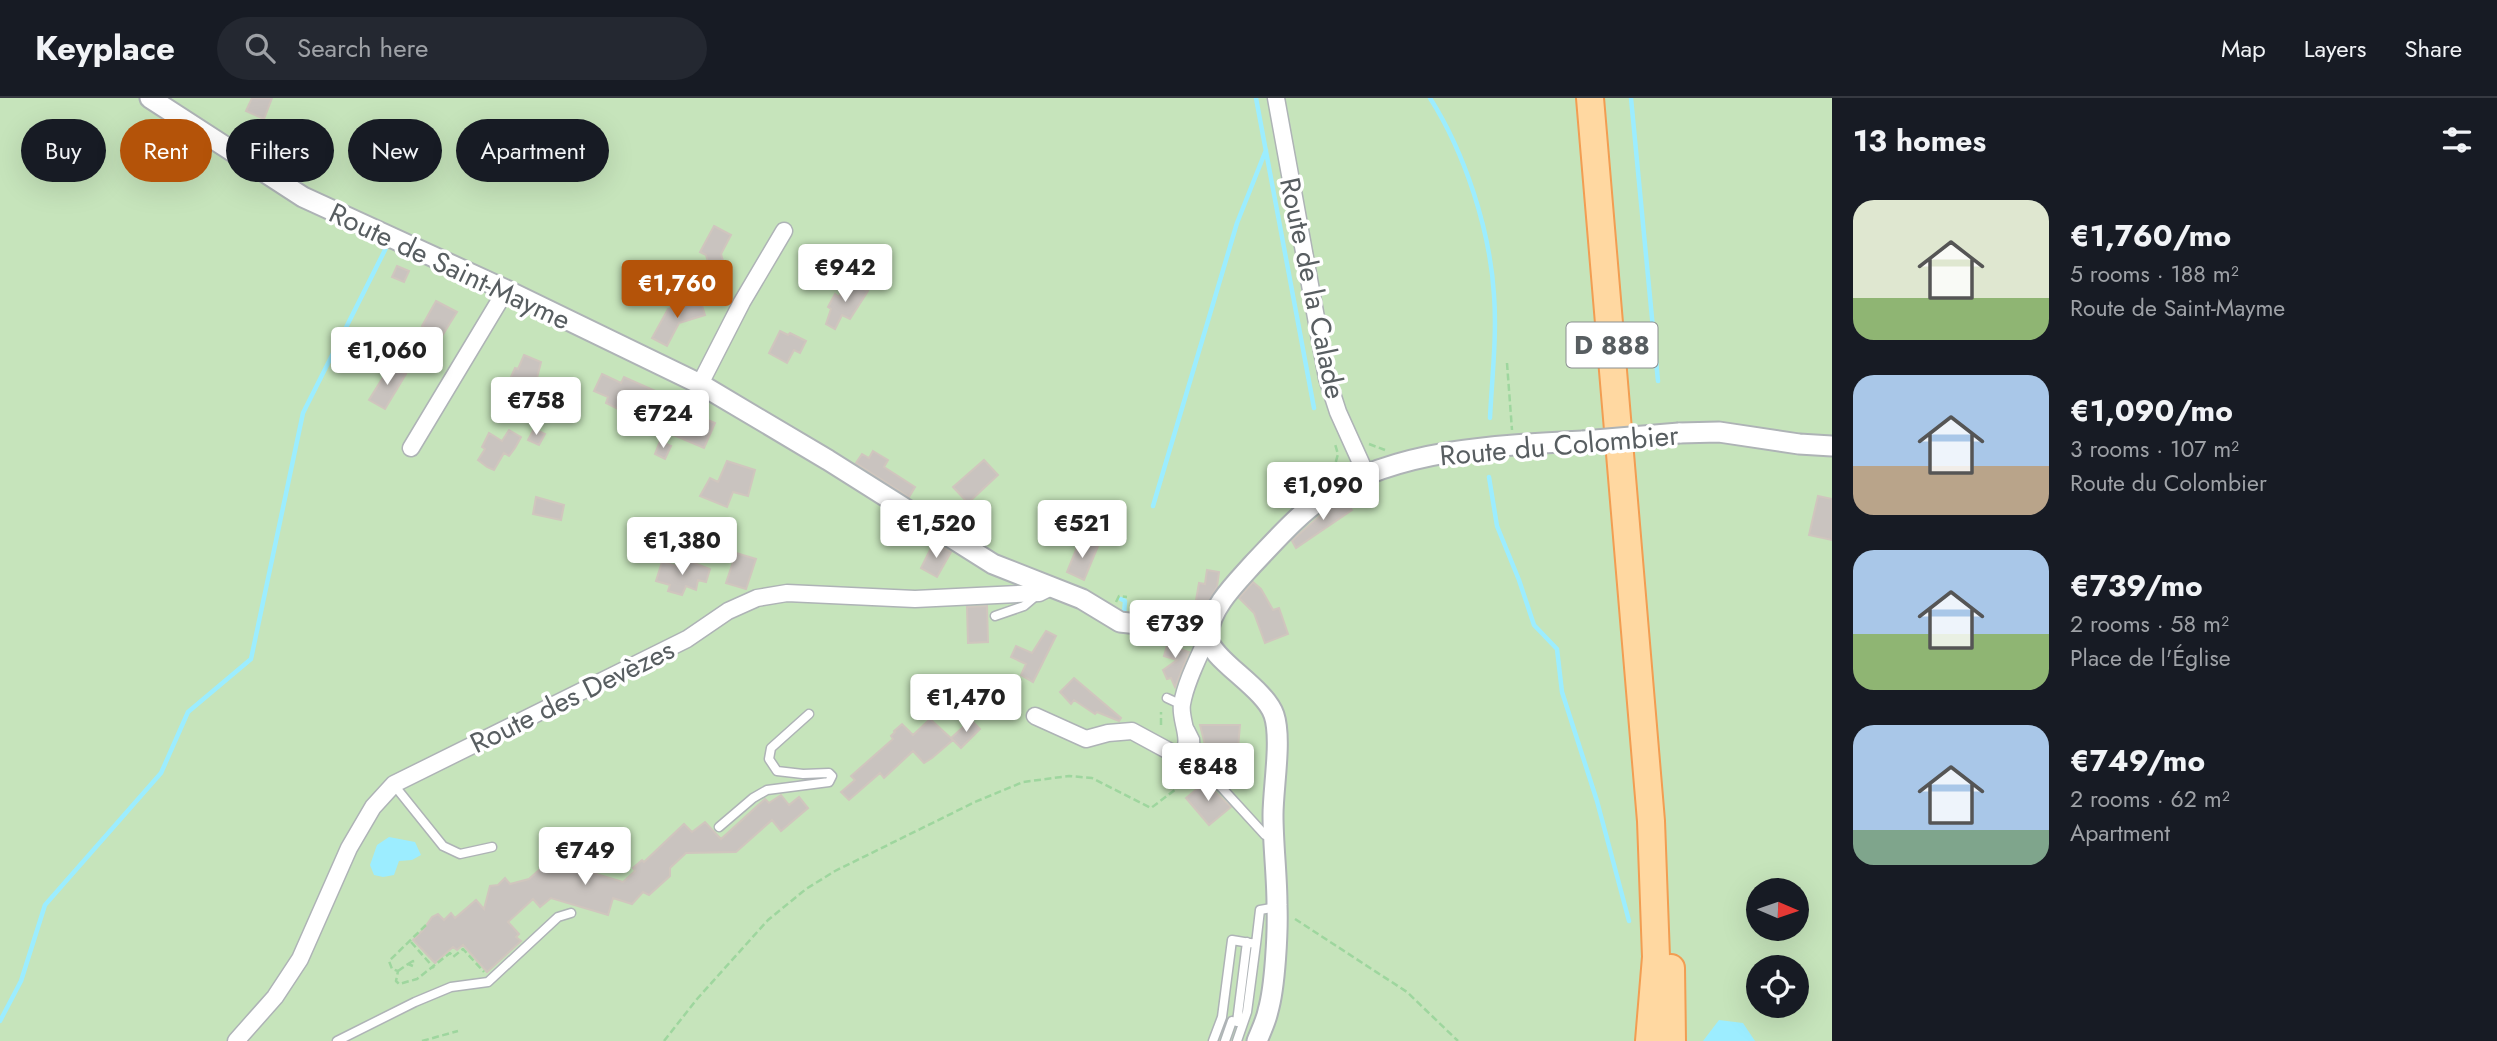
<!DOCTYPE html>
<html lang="en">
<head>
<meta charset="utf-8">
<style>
  body { margin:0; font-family:Jost,sans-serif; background:#242831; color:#f1f3f6; height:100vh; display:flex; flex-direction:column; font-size:26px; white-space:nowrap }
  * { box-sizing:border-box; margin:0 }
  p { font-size:23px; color:#9ea1a6 }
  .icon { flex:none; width:38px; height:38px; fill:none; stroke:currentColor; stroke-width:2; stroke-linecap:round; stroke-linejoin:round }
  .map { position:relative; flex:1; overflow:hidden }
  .sheet { display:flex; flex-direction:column; background:#171b24; width:665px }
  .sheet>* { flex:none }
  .top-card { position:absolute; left:21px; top:21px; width:665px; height:63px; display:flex; gap:14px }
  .needle { width:46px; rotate:92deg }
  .controls { position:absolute; left:1746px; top:780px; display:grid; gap:14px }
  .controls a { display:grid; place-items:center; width:63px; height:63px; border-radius:50%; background:#171b24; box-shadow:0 7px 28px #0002; font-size:35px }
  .price { position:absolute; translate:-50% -60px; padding:0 16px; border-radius:7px; background:#fff; color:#222; font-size:23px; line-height:46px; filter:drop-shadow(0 2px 4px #0008) }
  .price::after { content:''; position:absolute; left:50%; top:42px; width:21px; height:16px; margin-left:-10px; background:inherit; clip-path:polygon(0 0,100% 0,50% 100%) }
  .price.active { background:#b45309; color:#fff }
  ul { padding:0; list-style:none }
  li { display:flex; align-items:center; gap:21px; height:175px; padding:0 21px }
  li span { display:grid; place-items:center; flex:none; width:196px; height:140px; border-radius:21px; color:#555 }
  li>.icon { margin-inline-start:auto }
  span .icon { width:84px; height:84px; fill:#fffc; stroke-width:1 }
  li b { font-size:30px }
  h2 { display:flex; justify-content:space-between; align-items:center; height:84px; padding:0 21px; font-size:30px }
  .chip { padding:0 24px; border-radius:32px; background:#171b24; box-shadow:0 7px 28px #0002; font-size:24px; line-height:63px }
  .chip.active { background:#b45309; color:#fff }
  header { display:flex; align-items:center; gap:42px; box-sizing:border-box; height:98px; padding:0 35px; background:#171b24; border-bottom:2px solid #363941 }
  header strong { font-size:33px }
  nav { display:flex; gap:38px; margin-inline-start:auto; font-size:24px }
  .search { width:490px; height:63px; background:#242831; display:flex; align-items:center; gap:18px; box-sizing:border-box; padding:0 24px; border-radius:38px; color:#9ea1a6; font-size:26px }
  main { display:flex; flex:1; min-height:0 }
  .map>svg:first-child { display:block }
  .green { fill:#c6e4bb; fill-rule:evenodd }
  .water { fill:#9cedff }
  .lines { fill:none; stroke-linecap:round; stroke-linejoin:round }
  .stream { stroke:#9cedff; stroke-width:4.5 }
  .building { fill:#c9c3bf; stroke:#d0c6be; stroke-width:2 }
  .service-casing { stroke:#aeb3b6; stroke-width:11 }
  .minor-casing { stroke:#aeb3b6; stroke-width:19 }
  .tertiary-casing { stroke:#aeb3b6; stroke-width:23 }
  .primary-casing { stroke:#f29d52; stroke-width:30 }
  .path { stroke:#9ed69e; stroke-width:2.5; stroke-dasharray:7 3.5; stroke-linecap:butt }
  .service { stroke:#fff; stroke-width:8 }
  .minor { stroke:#fff; stroke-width:16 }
  .tertiary { stroke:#fff; stroke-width:19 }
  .primary { stroke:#ffd8a1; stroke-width:26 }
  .tertiary-bridge-casing { stroke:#aeb3b6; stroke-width:23; stroke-linecap:butt }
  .tertiary-bridge { stroke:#fff; stroke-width:19 }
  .labels { text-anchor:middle; stroke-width:7; stroke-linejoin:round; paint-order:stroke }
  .shield { fill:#fff; stroke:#8a8e90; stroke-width:2 }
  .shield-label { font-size:26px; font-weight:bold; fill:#585e61 }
  .street-label { font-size:28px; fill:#585e61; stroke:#fff }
</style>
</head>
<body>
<header>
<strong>Keyplace</strong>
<div class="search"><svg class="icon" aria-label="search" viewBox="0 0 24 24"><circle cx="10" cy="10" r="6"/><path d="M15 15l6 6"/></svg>Search here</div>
<nav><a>Map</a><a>Layers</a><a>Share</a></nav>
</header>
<main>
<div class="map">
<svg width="1832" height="943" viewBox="0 0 1832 943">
  <rect width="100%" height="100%" fill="#ece6e0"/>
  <!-- green -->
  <path class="green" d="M0,0H1832V943H0ZM1759,793H1797V831H1759ZM1759,870H1797V908H1759Z"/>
  <!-- water -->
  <path class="water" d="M389,739L415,744L421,757L412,762L399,763L394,777L383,779L374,777L370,767L377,747Z
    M1719,922L1743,925L1755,943H1703Z"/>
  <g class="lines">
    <!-- stream -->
    <path class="stream" d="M1256,0L1314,310
      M1430,0C1465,55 1490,132 1494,197C1497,237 1492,279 1490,320
      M1631,0L1658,283
      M1489,379L1497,428L1519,482L1534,527L1557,551L1562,594L1597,703L1629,823
      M1153,408L1237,125L1266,52
      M1121,501L1125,503L1124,517
      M0,923L21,883L45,807L161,675L188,614L251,561L303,315L388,146"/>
  </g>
  <!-- building -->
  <path class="building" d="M252,0H272L264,21L246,13Z
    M714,128L731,137L721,156L726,173L712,177L706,157L700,154Z
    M397,168L409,173L404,184L392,179Z
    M850,185L868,193L850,221L842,217L835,231L826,226L831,211L828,209L835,196L839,199L845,188Z
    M700,201L705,217L679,225L667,248L652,240L668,211Z
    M436,203L457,214L439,243L426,235L428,232L422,228Z
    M780,233L788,237L790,235L806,243L800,255L794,252L787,265L769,255Z
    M524,257L541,264L537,280L545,283L539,297L525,291L523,295L507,288L515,270L518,271Z
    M390,268L406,276L385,311L369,302Z
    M602,276L621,285L624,279L669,299L663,312L625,296L618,311L606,305L608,299L594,293Z
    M682,311L715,325L704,350L671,336Z
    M534,331L545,336L539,347L528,342Z
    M509,332L521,339L515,350L509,358L504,355L494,372L487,369L478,362L485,351L482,349L489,335L502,343Z
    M660,343L671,348L665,361L655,356Z
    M873,353L888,362L884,369L915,389L909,399L856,365L862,356L869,360Z
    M984,362L998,377L968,405L953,389Z
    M727,363L755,372L748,398L733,394L727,409L700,398L710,380L718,384Z
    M1818,398L1832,401V442L1809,437Z
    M536,399L564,407L561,422L533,416Z
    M1344,401L1352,412L1296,450L1292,443L1297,438L1322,416Z
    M1080,442L1098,448L1084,482L1067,474Z
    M934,444L951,454L937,479L921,470Z
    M736,455L756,461L746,491L726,485Z
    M689,463L710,471L706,484L698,482L696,492L686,488L682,497L668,493L670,487L656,483L662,464L687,471Z
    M1207,472L1219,474L1217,489L1199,521L1201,509L1195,508L1199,485L1205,486Z
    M1253,484L1261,491L1273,512L1279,510L1288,536L1265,545L1254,515L1239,500Z
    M987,508L988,544L968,545L967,509Z
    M1046,533L1056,538L1033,584L1021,577L1026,566L1011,559L1016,548L1032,555Z
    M1159,541L1189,545L1177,550L1189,554L1175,589L1171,580L1167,581L1163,572L1177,562L1164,558L1168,544Z
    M1074,580L1121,620L1119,623L1097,614L1095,616L1074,602L1071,606L1060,594Z
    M930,621L953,642L932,660L924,665L913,653L884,680L880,675L849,702L841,694L855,682L851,678L893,641L891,638L895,634L894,633L902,626L913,637Z
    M971,622L980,631L961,650L951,640Z
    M1200,627H1240L1235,685L1224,683L1210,671L1211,656L1207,655Z
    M1205,684L1231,709L1209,727L1186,700Z
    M781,697L789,707L799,699L808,710L781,733L772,722L736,754L686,755L670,770V778L649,797L643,794L632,806L613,800L608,817L551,800L540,809L533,801L508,824L519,836L516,839L521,843L487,874L463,847L457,852L453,849L435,865L413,842L423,832L432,819L438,816L444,822L451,815L455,820L476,802L484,811L490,788L498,787L505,780L510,786L529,781L550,762L623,784L635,773L633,770L642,762L644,764L684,726L692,734L705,724L721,741L765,701L769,705Z"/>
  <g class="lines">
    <!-- service casing -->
    <g class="service-casing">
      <path id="service" d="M995,518L1024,508L1037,497
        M1167,600L1182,607
        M1190,631L1195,641L1196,665L1199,670L1222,690L1265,737L1273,740
        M394,687L443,748L460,756L492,749
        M719,729L753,700L767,692L829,684L832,678L829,675L803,676L777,673L769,661L771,650L809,616
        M1256,846L1260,812L1277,809
        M1237,924L1247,844
        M337,943L415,904L451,889L488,884L558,819L571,815
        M1213,943L1222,919L1232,842L1256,846L1247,914L1237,943
        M1225,943L1232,923"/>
    </g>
    <!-- minor casing -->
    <g class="minor-casing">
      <path id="minor" d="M1276,0L1327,280L1338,314L1366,376
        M700,286L742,204L784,133
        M411,350L506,192
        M1035,618L1086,641L1108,635L1132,633L1180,659C1195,644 1179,623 1182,606C1186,583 1199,559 1208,538
        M236,943L275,899L300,861L349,750L373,709L394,686L687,541L728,513L757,500L787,495L915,501L1039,495L1049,490"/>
    </g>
    <!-- tertiary casing -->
    <g class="tertiary-casing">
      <path id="tertiary" d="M150,0L303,99L506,192L700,286L828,362L993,466L1082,501L1120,524L1183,531L1208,538
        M1679,335L1719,334L1799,346L1832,348
        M1257,943C1261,933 1266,923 1268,913C1275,889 1278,834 1277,807C1277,777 1273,747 1273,717C1273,690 1282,641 1274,617C1264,588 1207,560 1208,537C1210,510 1236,485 1253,466C1276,442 1299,415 1327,397C1398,351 1500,347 1583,343"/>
    </g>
    <!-- primary casing -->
    <g class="primary-casing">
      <path id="primary" d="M1590,0L1651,723L1656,859L1649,943
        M1671,870L1672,943"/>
    </g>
    <!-- path -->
    <path class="path" d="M1507,265L1512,332
      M1369,346L1385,352
      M1333,374L1338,356L1335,346
      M1116,504L1119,498L1127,499
      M1161,627V614
      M1295,821L1407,894L1458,943
      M426,827L389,863L392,871L398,873L396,883L399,886L417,881L450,855L453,859L463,851L484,874
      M411,844L434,870
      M398,873L408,866L413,868V863L408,866
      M422,943L458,933
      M664,943L697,901L768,822L806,791L835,773L975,704L1023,684L1069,678L1092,680L1151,710L1176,691L1180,673"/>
    <!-- service -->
    <use href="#service" class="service"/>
    <!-- minor -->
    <use href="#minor" class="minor"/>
    <!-- tertiary -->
    <use href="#tertiary" class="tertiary"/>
    <!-- primary -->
    <use href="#primary" class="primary"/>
    <!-- tertiary-bridge casing -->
    <g class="tertiary-bridge-casing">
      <path id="tertiary-bridge" d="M1583,343L1679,335"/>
    </g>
    <!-- tertiary-bridge -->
    <use href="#tertiary-bridge" class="tertiary-bridge"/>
  </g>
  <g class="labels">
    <!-- shield labels -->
    <rect class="shield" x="1566.5" y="224.5" width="91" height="45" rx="5"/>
    <g class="shield-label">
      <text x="1612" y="256">D 888</text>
    </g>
    <!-- street labels -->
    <g class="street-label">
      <text transform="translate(450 168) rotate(25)" y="10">Route de Saint-Mayme</text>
      <text transform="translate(1313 190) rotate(78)" y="10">Route de la Calade</text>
      <text transform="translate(1559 347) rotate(-5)" y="10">Route du Colombier</text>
      <text transform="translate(572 598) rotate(-26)" y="10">Route des Devèzes</text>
    </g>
  </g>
</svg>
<div class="controls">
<a><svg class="needle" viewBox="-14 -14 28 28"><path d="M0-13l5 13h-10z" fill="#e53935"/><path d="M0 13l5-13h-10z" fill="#9ea1a6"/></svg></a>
<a><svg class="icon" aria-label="locate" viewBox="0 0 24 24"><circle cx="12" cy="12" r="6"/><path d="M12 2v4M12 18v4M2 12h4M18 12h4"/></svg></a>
</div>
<b class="price" style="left:845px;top:206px">€942</b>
<b class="price active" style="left:677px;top:222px">€1,760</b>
<b class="price" style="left:387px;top:289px">€1,060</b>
<b class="price" style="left:536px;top:339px">€758</b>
<b class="price" style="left:663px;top:352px">€724</b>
<b class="price" style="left:1323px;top:424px">€1,090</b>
<b class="price" style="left:936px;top:462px">€1,520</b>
<b class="price" style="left:1082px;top:462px">€521</b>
<b class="price" style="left:682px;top:479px">€1,380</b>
<b class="price" style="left:1175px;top:562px">€739</b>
<b class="price" style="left:966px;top:636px">€1,470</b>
<b class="price" style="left:1208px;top:705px">€848</b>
<b class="price" style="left:585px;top:789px">€749</b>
<div class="top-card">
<a class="chip">Buy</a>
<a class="chip active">Rent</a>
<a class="chip">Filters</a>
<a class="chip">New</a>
<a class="chip">Apartment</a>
</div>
</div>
<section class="sheet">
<h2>13 homes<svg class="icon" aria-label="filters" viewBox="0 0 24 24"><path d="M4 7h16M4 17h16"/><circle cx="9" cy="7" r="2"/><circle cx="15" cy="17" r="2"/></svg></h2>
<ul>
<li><span style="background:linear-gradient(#dfe7d0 70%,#8fb573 0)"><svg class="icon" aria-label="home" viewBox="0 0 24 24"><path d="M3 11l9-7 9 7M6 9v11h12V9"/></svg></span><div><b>€1,760/mo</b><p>5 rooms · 188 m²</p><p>Route de Saint-Mayme</p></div></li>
<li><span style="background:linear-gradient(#a9c7e8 65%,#b9a48a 0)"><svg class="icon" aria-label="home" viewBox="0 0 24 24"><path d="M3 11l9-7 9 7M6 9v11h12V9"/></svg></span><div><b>€1,090/mo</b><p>3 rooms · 107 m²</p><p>Route du Colombier</p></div></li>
<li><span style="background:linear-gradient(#a9c7e8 60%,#8fb573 0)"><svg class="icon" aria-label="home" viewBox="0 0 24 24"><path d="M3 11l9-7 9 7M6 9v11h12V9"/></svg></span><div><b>€739/mo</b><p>2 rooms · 58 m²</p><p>Place de l'Église</p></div></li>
<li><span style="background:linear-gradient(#a9c7e8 75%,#7fa58c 0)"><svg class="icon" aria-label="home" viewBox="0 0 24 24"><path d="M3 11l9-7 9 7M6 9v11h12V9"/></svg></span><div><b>€749/mo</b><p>2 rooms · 62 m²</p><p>Apartment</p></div></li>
</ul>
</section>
</main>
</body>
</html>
